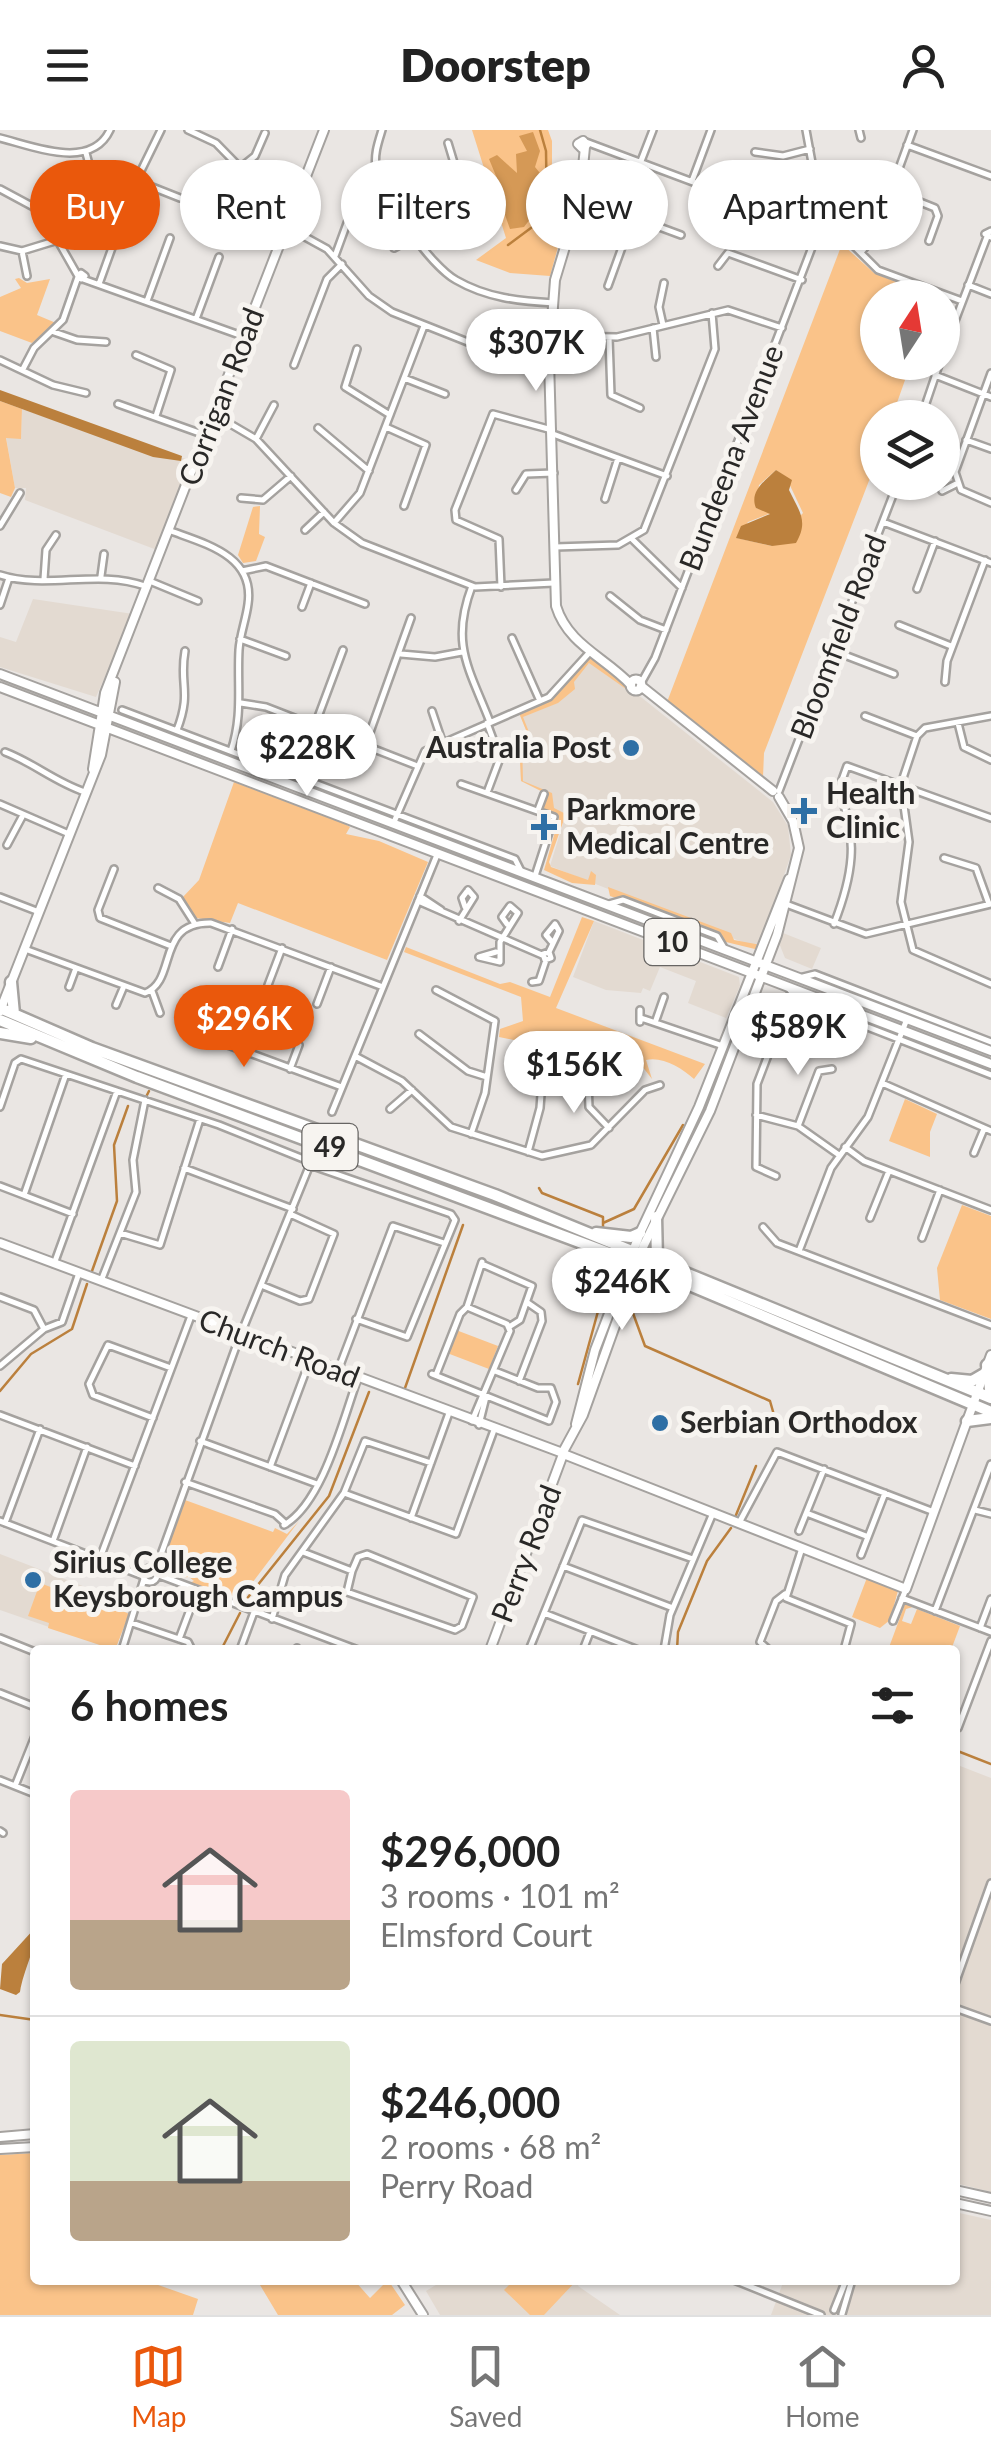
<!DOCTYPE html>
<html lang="en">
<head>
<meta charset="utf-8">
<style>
  body { margin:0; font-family:Lato,sans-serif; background:#f2f2f2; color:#222; height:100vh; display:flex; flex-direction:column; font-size:38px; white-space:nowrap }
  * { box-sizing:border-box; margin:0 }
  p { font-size:32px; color:#767676 }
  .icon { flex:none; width:55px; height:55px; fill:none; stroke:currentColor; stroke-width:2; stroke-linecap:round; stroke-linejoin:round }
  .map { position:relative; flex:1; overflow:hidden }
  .drawer { position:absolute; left:30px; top:1515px; width:930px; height:640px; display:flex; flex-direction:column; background:#fff; border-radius:10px; box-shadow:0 2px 8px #0004 }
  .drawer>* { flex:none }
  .banner { position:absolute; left:30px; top:30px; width:932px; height:90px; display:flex; gap:20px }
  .needle { width:65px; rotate:12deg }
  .controls { position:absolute; left:860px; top:150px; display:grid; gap:20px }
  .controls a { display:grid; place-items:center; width:100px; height:100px; border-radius:50%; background:#fff; box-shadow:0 2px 8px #0004; font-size:50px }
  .price { position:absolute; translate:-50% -85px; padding:0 22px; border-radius:35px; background:#fff; color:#222; font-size:32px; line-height:65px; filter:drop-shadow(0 2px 5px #0008) }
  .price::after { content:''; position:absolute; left:50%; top:60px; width:30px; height:22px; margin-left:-15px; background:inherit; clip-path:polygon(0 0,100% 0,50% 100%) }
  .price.current { background:#ea580c; color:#fff }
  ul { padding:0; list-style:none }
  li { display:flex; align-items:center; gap:30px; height:250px; padding:0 40px }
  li+li { border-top:2px solid #e0e0e0 }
  li span { display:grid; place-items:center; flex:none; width:280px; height:200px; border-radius:10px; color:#555 }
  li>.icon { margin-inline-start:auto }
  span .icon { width:120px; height:120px; fill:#fffc; stroke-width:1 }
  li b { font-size:42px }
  h2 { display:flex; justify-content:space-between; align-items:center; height:120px; padding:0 40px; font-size:42px }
  .pill { padding:0 35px; border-radius:45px; background:#fff; box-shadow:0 2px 8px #0004; font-size:35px; line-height:90px }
  .pill.current { background:#ea580c; color:#fff }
  header { display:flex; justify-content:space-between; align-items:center; height:130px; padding:0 40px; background:#fff; font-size:45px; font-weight:800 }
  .tab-bar { display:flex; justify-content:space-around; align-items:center; height:140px; border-top:2px solid #e0e0e0; background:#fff; font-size:28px; color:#767676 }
  .tab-bar a { display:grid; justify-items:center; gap:5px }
  .tab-bar .current { color:#ea580c }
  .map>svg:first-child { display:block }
  .built { fill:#e3dad1 }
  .green { fill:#fac389; fill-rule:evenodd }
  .forest { fill:#d59956 }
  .water { fill:#bb803d }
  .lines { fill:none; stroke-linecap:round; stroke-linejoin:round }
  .stream { stroke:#bb803d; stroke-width:2.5 }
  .minor-casing { stroke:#a5a29f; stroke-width:10 }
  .major-casing { stroke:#a5a29f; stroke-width:12 }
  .highway-casing { stroke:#a5a29f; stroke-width:15 }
  .minor { stroke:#fff; stroke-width:5 }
  .major { stroke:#fff; stroke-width:8 }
  .highway { stroke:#fff; stroke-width:10 }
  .poi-dot { fill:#2e6fa5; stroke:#f7f4f0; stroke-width:4 }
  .labels { text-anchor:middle; stroke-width:10; stroke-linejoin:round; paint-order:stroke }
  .shield { fill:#f7f4f0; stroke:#676563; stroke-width:2.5 }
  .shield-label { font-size:28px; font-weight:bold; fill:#292827 }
  .street-label { font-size:30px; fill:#292827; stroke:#f7f4f0 }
  .poi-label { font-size:30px; font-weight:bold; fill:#292827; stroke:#f7f4f0; text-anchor:start }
</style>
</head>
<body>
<header><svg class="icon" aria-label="menu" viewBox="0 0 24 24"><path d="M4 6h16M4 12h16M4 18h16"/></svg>Doorstep<svg class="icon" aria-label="person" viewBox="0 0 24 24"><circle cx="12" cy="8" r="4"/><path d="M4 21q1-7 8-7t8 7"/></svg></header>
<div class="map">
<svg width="991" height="2185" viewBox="0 0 991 2185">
  <rect width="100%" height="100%" fill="#eae6e3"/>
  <!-- built -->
  <path class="built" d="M22,279L154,325L191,329L157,420L25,370L26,358H15L6,307L21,308Z
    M33,469L133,484L96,567L0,537V507L16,512Z
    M593,529L773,672L788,696L791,725L760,815L755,817L550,736L566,684L543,676L547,664L521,651L519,609L528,605L520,585L556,569Z
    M594,791L739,847L740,856L726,888L688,873L696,851L660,837L650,861L643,858L641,863L606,860L573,847Z
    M783,803L821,818L812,839L785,828L779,813Z
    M0,1424L132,1475L115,1520L0,1480Z
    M955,1634L991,1648V2062L955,2053Z
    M955,2082L991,2090V2185H771L784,2150H955Z
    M444,2150H581L578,2156L620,2185H440L426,2161Z"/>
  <!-- green -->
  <path class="green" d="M472,0H548L552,11V101L560,110L550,146L510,143L476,130L506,108Z
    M842,114L874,143L934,167L878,168V232L911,233L892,287L878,288L877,330L764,623L763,647L667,572ZM776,340L786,347L803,383L772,416L737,408L748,392L771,383L756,378L759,355Z
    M19,148L27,153L50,149L37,185L56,193L32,213L0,201V167L21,158L15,149Z
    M0,271L22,279L21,309L6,308L15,358L11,367L0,363Z
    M260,376L259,404L265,407L256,431L243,433L238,425L253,377Z
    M587,526L627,555L626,559L589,533L574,552L575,559L558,573L523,587L531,607L522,610L523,651L552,663L554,678L566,684L549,732L551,737L588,750L591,741L596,745L595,755L572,753L544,740L559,688L543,679L547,664L521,651L519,609L528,605L519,583L555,566Z
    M234,652L345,694L350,697L346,704L379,711L428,732L387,830L238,773L230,793L196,788L182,768L199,750Z
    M608,757L731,803L734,810L761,815L759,820L726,812L718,804L610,766Z
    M582,787L594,791L556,878L705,934L694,949C682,938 662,926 646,930L652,949L638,931L622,943L595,932L593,946L586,930L560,922L550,934L553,918L499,907L500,899L523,891L521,867L404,822L406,817L500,854L510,852L550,867Z
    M905,969L937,984L930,1002V1027L889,1011Z
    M962,1075L991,1086V1189L940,1170L937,1138Z
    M456,1200L498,1216L489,1239L447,1223Z
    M183,1365L185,1370L273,1402L275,1398L287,1404L299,1391L240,1469L219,1461L227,1457H210L207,1462L189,1453L194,1451L189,1447L171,1448L157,1440Z
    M868,1445L899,1457L890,1490L880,1498L852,1487Z
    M40,1453L61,1461L65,1454L129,1484L115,1520L48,1498L49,1493L28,1486Z
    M905,1474L913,1477L906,1479L902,1491L911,1494L917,1479L960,1496L951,1520H888Z
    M35,2023V2150H144L198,2169L193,2185H0V2025Z
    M257,2150H354L370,2168L388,2150L405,2175L392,2185H278Z
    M514,2150H577L544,2185H530L504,2160Z"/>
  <!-- forest -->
  <path class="forest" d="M533,2L540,21L535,37L544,48L545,86L538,93L531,88L524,97L510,99L499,68L501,58L489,29L497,25L517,43L516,24L527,21L519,6Z"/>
  <!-- water -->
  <path class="water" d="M0,260L182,326L181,331L153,327L0,271Z
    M776,340L792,350L789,360C799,381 809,391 796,413L772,416L736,408L741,396L770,384L756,378C749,361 765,351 776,340Z
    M35,1798C35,1823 24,1838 20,1862L16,1865L0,1859L2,1834Z"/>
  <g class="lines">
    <!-- stream -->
    <path class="stream" d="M508,115L547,86L546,21L540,0
      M147,965L149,961
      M539,1058L542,1063L603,1087V1098
      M603,1093L634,1079L683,995
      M591,1127L589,1137L608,1159L602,1169
      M92,1141L117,1071L114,1015L128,976
      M630,1175L645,1216L770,1271L774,1285
      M578,1254L600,1174
      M405,1258L463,1095
      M0,1261L31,1224L72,1199L87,1154
      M736,1385L756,1336
      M245,1471L329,1366L369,1262
      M221,1520L240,1483
      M677,1520L678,1502L707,1431L731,1398
      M955,1620L991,1634
      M0,1885L35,1890"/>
    <!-- minor casing -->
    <g class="minor-casing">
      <path id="minor" d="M188,0L216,13L256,54L295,73
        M382,0C378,13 374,24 376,38C381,67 431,136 456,150C487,168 519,171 554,173
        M859,0L861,8
        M0,8C33,16 91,41 110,0
        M586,12L848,110L878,140L962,171
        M907,15L991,46
        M755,22L783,26L810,19
        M86,23L90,38
        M641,31L653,0
        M240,38L255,26L265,3
        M815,49L845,54
        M137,51L180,68
        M692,51L711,0
        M0,59L41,81L78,146
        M890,60L935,78L938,86L929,111
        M387,62L405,50
        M581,68L681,105
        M467,76L476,103
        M224,92L251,50
        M802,92L815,49L806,0
        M53,97L67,82
        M287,97L327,119L369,166L392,182L503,226L554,227
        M991,101L985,104L991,107
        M413,103L467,76L448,13
        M0,116L22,121L58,110
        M394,118L416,106
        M22,121L27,146
        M862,121L874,107L913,0
        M335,126L361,55L377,43
        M718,136L728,123L802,150
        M81,143L85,146L81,149L78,146Z
        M83,149L245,207
        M99,154L136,51L161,0
        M968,155L991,164
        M608,156L633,87
        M147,171L170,108
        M196,189L219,127
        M663,195L659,177L664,153
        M653,198L656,227
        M54,202L77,210L106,212
        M553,206L617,207L728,180L782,198
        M609,208L611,265L640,278
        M357,219L345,257L390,285
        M136,225L171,240L156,286
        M942,225L987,107
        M0,230L53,255L86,263
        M294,235L327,149L342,134
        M23,239L34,218L63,190L78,147
        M991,243L955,342L961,360L991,373
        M935,245L991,267
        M404,248L445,264
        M118,274L205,305
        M215,285L256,309L334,393L362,413L475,457L554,453
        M921,288L940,232
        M386,297L426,315L404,376
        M318,298L369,341
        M553,304L667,346
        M256,309L274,275
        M966,310L991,319
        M516,360L526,344L554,343
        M942,361L956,354
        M241,368L263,370L291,346
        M605,369L618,328
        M883,392L991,433
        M334,393L360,363L424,196
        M0,396L20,363
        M305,400L324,382
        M171,401C206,414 255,426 248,474C246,490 240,504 239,520C237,556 243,585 231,621
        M633,410L682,458
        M555,417L618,415L644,400L715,219L712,183
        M242,441L266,436L365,474
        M0,445C47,460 97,439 145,456
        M101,446L104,424
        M44,449L46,420L56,405
        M152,452L198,471
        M472,456C450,514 469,538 490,592
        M501,457L499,409L456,390L455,380L493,284L552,300
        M917,459L935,411
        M610,466L640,490L666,500
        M0,475L9,448
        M302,477L311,453
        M899,495L951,516
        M512,508L540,571
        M240,509L286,526
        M834,521L894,544
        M401,524L435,527L462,522
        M945,552L947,531L985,430
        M641,553L655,528L819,99
        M241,573L266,577L415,635
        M122,580L515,729L521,741
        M432,581L442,611
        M865,586L917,606
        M991,586L925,598L917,606L901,654L909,712L901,772L913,820L991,854
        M487,593L500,628L488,660
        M958,593L964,617L991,630
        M315,595L343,520
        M177,600C192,561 179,555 185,521
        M365,616L411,488
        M5,622C34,633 55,652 85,662
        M461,654L554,687L535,746
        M779,661L898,352
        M0,674L69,704
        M538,680L544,664
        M394,692L425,621L549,567L589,523
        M7,715L22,687
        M944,728L976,738L989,774
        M114,739L98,780L100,788L171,816
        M158,758L179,769L195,794
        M420,766L441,780
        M0,767L39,782
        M418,771L542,825
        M609,774L623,770L717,806L723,816
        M786,774L866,804L991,774
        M465,777L462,768L468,760
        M459,791L474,767L468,760
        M834,794C852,748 860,707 838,661L847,636L991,688
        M552,812L546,805L555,794
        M25,819L145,863C178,851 155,792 211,793L383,857
        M496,822L479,827L500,832V812L518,783L510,776L502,787L507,794
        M549,822L559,801L555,794
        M549,822L551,828L545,830L543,824Z
        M218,837L232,799
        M803,847L815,844L991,912
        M532,852L539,851L546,830
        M268,855L282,818
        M69,857L76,838
        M789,859L798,870L991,945
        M436,860L495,891L485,963L471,1004
        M152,861L160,883
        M317,874L331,837
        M116,875L124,856
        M640,880V892
        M210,882L203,901L206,907L339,956
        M641,888L723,916
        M656,890L664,867
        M419,904L468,941L487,947
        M773,912L757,954L756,1037L776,1046
        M246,922L254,898
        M355,926L402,951L451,997L542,1026L591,1015L645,960L660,955
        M290,939L299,915
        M588,953L589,977L609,998
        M882,953L991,1001
        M0,977L15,933L21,929L219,995L311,1032L238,1211L155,1441
        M390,979L412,960
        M332,982L437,725
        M756,985L798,996L839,1025
        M798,996L819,941L832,939
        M845,1017L864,1031L991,1080
        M528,1022L540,978L543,937
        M974,1023L984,999
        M310,1035L451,1084L455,1090L407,1207L356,1189
        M184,1038L293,1079
        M0,1056L73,1084
        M24,1065L66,944
        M870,1088L889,1041
        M763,1097L777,1113L991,1195
        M120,1103L160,1115L200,989
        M922,1108L940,1060
        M799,1121L831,1038L868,987L907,889
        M54,1134L117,961
        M482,1134L532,1156L520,1190L509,1197
        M101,1151L136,1062L133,1030L145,970
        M261,1155L300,1171L309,1169L334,1104L290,1084
        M0,1167L34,1180L44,1199L0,1236
        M44,1199L62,1192L79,1143
        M339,1238L393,1096L444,1113
        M432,1244L549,1291L556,1272L551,1258H538L495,1241
        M436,1245L460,1184L467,1177
        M519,1251L542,1191L541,1182L528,1173
        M0,1285L135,1336
        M153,1288L93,1265L89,1254L108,1215L171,1238
        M472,1291L510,1201L507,1194L467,1177L482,1132
        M479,1295L486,1267
        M200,1311L317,1354
        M270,1337L310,1230
        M185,1352L275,1384L286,1394
        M344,1363L456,1404L494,1300
        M975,1380L991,1384
        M809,1384L866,1406
        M411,1388L449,1283
        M0,1391L143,1446
        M5,1393L40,1299
        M739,1393L777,1322L934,1382
        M284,1395C323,1373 343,1289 358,1248
        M799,1401L824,1339
        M53,1411L87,1317
        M802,1418L786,1468L851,1494L844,1520
        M303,1422L352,1441L358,1427L367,1424L473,1467L462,1496L455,1500L347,1462L352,1441
        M861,1425L885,1363
        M100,1428L191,1186
        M563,1436L673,1478
        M143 1445a7 7 0 1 1 14 0a7 7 0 1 1-14 0Z
        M156,1444L358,1520
        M902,1468L991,1502
        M935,1481L991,1334
        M544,1483L638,1520
        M272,1489L285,1445L344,1363L365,1311L431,1333
        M893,1491L906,1459
        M132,1493L188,1512L192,1520
        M980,1498L991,1469
        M0,1508L35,1522
        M179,1509L197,1461
        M122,1520L144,1449
        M240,1520L254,1482
        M296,1520L297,1518
        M529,1520L582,1390L693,1429
        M583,1520L590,1502
        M664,1520L670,1485L713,1383
        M769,1520L760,1512L776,1471L785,1464
        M0,1563L35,1577
        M958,1598L991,1511
        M0,1650L35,1664
        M15,1656L35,1606
        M0,1701L3,1703
        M955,1854L991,1753
        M955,1878L991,1891
        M734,2150L821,2185
        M834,2180L846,2150
        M842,2184L852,2150"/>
    </g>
    <!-- major casing -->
    <g class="major-casing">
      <path id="major" d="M583,11L586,15L582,18L578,14Z
        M585,17L580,67L555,150L549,230L556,476C568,515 605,527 631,555
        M0,544L991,921
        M630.5 555a5.5 5.5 0 1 1 11 0a5.5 5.5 0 1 1-11 0Z
        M641,556L773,661
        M0,557L991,934
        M93,639L105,563L324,0
        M0,881L101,625L115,552
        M0,1113L560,1322
        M576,1294L595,1220L640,1103L699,977L789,749
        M564,1320L583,1285L644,1115L710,981L777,805L799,718L793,691L779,667
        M566,1325L906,1459L991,1225
        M490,1520L562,1327
        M0,2007L35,2004
        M0,2019L35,2017
        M955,2060L991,2068
        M955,2073L991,2081
        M401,2150L423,2185"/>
    </g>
    <!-- highway casing -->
    <g class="highway-casing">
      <path id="highway" d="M11,852L14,884
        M0,878L92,918L495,1065L991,1268
        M0,890L137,947L649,1138L991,1282
        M0,903L31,908
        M656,1087L657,1130
        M596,1103L631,1107L640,1103
        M612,1126L614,1173
        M631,1153L650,1149L671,1154
        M987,1235L991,1267
        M951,1249L972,1251L984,1244
        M967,1291L991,1288"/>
    </g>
    <!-- minor -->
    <use href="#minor" class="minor"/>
    <!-- major -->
    <use href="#major" class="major"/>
    <!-- highway -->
    <use href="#highway" class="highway"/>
  </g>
  <!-- markers -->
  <g class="poi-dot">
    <circle cx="631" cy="618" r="10"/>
    <path d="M799 666h10v10h10v10h-10v10h-10v-10h-10v-10h10z"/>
    <path d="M539 682h10v10h10v10h-10v10h-10v-10h-10v-10h10z"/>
    <circle cx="660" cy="1293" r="10"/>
    <circle cx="33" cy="1450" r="10"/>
  </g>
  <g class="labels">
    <!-- shield labels -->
    <g class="shield">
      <rect x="644.5" y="789" width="55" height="46" rx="8"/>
      <rect x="302.5" y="994" width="55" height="46" rx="8"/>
    </g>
    <g class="shield-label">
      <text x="672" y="822">10</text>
      <text x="330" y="1027">49</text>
    </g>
    <!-- street labels -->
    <g class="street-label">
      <text transform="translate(222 267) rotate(-69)" y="10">Corrigan Road</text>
      <text transform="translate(732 328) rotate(-69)" y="10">Bundeena Avenue</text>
      <text transform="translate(839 507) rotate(-69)" y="10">Bloomfield Road</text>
      <text transform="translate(279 1219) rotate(21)" y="10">Church Road</text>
      <text transform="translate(527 1424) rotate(-69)" y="10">Perry Road</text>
    </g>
    <!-- poi labels -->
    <g class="poi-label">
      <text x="611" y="628" text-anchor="end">Australia Post</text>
      <text x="826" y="674">Health<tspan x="826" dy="34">Clinic</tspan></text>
      <text x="566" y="690">Parkmore<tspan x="566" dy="34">Medical Centre</tspan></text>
      <text x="680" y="1303">Serbian Orthodox</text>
      <text x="53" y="1443">Sirius College<tspan x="53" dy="34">Keysborough Campus</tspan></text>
    </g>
  </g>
</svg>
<div class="controls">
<a><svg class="needle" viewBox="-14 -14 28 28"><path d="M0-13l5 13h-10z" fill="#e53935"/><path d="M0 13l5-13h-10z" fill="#767676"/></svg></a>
<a><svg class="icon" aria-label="layers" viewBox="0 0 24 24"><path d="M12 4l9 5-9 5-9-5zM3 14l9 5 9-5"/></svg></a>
</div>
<b class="price" style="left:536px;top:264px">$307K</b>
<b class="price" style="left:307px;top:669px">$228K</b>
<b class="price current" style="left:244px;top:940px">$296K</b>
<b class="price" style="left:798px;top:948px">$589K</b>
<b class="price" style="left:574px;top:986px">$156K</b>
<b class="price" style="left:622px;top:1203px">$246K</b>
<div class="banner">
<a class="pill current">Buy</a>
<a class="pill">Rent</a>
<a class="pill">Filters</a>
<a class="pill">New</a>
<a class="pill">Apartment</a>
</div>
<section class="drawer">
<h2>6 homes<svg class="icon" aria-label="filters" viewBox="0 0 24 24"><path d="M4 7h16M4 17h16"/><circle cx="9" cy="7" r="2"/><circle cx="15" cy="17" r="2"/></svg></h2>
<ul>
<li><span style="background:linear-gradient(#f6c9c9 65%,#b9a48a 0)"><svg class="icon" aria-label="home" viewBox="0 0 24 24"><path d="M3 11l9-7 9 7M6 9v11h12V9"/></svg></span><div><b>$296,000</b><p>3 rooms · 101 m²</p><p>Elmsford Court</p></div></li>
<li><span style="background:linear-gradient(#dfe7d0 70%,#b9a48a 0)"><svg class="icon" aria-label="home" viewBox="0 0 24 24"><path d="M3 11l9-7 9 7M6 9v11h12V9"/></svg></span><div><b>$246,000</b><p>2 rooms · 68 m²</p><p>Perry Road</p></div></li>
</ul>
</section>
</div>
<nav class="tab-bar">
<a class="current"><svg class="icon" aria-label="map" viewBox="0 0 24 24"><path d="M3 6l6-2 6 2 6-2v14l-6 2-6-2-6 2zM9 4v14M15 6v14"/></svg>Map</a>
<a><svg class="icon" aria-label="saved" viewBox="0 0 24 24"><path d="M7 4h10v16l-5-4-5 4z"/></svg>Saved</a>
<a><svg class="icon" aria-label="home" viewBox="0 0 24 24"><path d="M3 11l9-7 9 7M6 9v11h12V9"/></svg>Home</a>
</nav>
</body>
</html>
